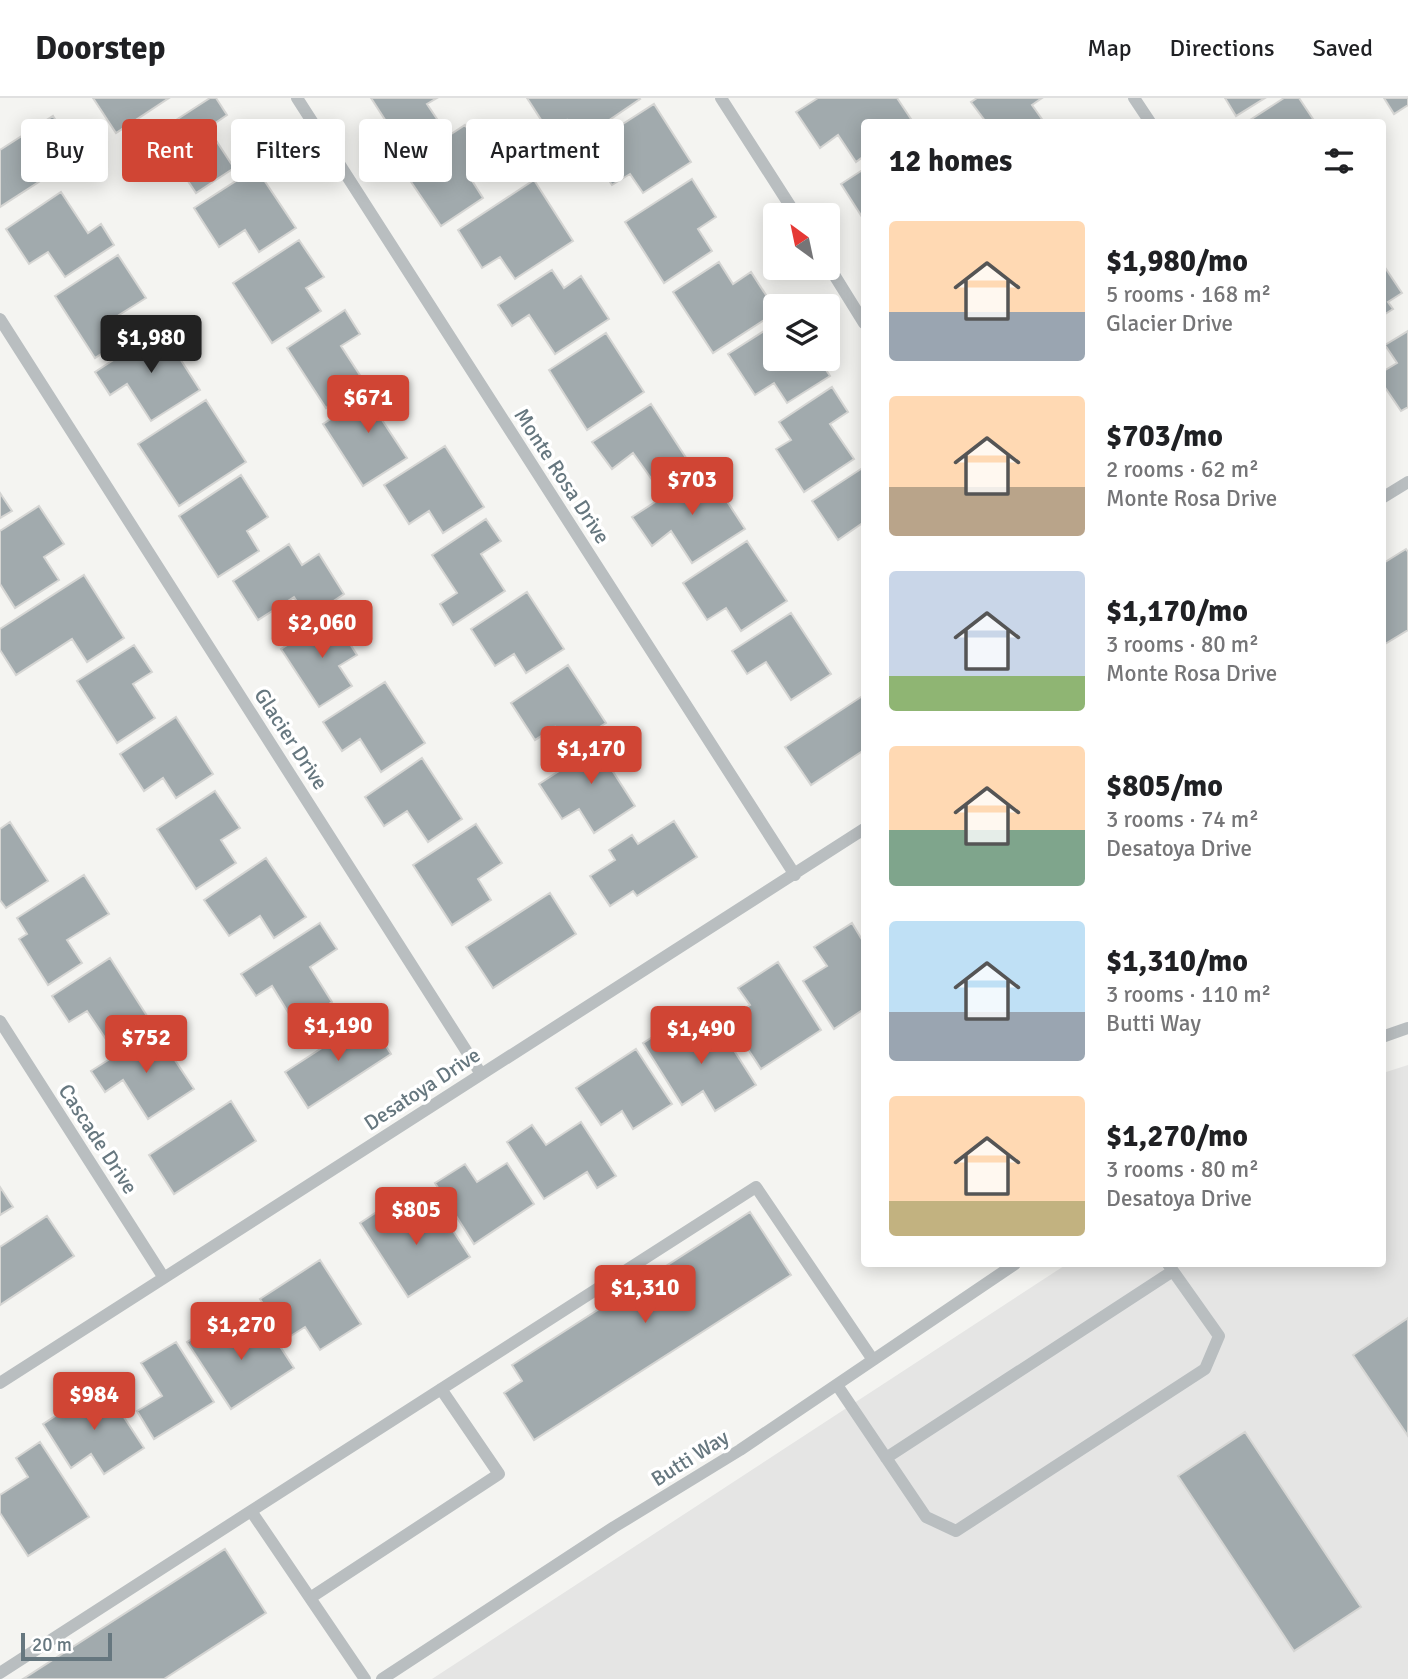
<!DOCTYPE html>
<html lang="en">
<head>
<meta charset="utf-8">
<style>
  body { margin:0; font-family:Signika,sans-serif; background:#f6f6f6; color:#202124; height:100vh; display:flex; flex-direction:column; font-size:26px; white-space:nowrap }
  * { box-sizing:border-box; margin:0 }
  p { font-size:23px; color:#757577 }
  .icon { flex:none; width:38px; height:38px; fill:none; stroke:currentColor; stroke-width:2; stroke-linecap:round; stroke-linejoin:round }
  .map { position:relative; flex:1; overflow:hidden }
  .sheet { position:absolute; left:861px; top:21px; width:525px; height:1148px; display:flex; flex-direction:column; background:#fff; border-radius:7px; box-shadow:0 4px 18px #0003 }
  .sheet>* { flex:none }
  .guide { position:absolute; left:21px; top:21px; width:665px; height:63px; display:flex; gap:14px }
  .needle { width:46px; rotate:327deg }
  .controls { position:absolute; left:763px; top:105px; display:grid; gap:14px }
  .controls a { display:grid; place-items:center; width:77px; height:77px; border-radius:7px; background:#fff; box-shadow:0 4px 18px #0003; font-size:35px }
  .scale { position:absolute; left:21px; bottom:18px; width:91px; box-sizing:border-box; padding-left:7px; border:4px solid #66777f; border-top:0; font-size:19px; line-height:24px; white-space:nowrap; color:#66777f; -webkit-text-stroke:5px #fff; paint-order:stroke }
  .price { position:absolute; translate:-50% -60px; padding:0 16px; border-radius:7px; background:#d04534; color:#fff; font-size:23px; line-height:46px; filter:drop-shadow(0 2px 4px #0008) }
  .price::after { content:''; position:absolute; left:50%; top:42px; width:21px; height:16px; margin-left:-10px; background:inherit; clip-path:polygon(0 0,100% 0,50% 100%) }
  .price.selected { background:#222; color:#fff }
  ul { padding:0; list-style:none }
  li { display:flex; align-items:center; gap:21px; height:175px; padding:0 28px }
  li span { display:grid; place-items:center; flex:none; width:196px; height:140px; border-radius:7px; color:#555 }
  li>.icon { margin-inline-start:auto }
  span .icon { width:84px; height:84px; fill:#fffc; stroke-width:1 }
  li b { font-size:30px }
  h2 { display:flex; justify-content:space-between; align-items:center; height:84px; padding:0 28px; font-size:30px }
  .chip { padding:0 24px; border-radius:7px; background:#fff; box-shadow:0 4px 18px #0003; font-size:24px; line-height:63px }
  .chip.selected { background:#d04534; color:#fff }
  header { display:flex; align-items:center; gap:42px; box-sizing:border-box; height:98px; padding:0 35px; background:#fff; border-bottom:2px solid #e0e0e0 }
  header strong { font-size:33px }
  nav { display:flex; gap:38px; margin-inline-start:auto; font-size:24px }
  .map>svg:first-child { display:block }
  .built { fill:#e5e5e4 }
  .building { fill:#a1aaad; stroke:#d5d5d3; stroke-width:2 }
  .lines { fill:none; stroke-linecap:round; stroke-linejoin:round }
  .minor { stroke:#b9bec0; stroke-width:12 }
  .labels { text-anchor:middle; stroke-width:7; stroke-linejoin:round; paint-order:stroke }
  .street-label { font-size:21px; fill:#66777f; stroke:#fff }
</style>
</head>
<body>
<header>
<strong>Doorstep</strong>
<nav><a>Map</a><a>Directions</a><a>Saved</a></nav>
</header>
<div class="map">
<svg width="1408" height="1581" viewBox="0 0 1408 1581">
  <rect width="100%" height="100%" fill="#f4f4f1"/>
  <!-- built -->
  <path class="built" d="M1408,967V1581H432L1067,1166H1382L1383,975Z"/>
  <!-- building -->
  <path class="building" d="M93,0H169L116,35Z
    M210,0H216L227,17L208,30L234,70L196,95L156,35Z
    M371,0H437L427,6L441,27L404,51Z
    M527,0H639L640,1L580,42L567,22L549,34Z
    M818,0H897L913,24H864V58L856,64L838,37L820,50L796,14Z
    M977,0H1042L1032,7L1044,24H986L971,4Z
    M1225,0H1265L1236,18Z
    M1284,0H1299L1315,24H1247Z
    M1384,0H1408V7L1394,16Z
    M654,6L691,64L643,95L630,76L612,87L587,49Z
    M53,18L79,58L0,109V52Z
    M465,27L492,67L471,81L483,100L441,128L401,69Z
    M256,70L296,130L259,154L245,132L219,149L194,110Z
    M864,71V122L841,86Z
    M692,81L716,119L698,131L712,153L664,185L625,124Z
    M534,82L573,143L515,181L500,159L482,170L458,132Z
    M61,94L88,135L101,126L114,147L65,179L48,154L29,166L6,131Z
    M299,142L324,179L306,190L321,213L272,245L233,185Z
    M118,157L146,200L119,217L131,236L95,260L55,198Z
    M719,164L733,186L751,174L775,211V215L713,255L673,194Z
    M1382,165L1402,195L1388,204L1393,211L1382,218Z
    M552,172L564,190L581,178L609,221L555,256L529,217L512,228L498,207Z
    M345,212L360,236L341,248L365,285L326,310L287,250Z
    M775,226V261H819L830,278L787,305L774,285L755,297L728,256Z
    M161,231L200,292L151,323L127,286L110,297L95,274Z
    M1408,233V309L1401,313L1382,285V274L1397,265L1385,247Z
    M606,235L644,294L587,332L549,272Z
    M386,285L402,309L382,322L407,360L363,388L323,326Z
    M832,289L848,314L830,326L854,361L804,394L776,351L791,342L779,324Z
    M206,302L246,364L179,408L138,346Z
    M651,306L692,369L658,390L633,355L612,371L592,344Z
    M445,348L484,409L443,435L429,413L409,426L384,387Z
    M864,369V424L838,442L812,403Z
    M706,371L745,431L692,465L671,433L652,448L632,419Z
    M241,377L268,419L247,433L259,453L218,479L179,418Z
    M0,395L12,413L0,420Z
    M39,408L64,446L44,459L59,482L15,510L0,486V433Z
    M486,421L501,443L481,456L505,493L453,527L440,506L457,495L432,457Z
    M747,443L787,503L741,533L726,510L707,522L683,485Z
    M289,446L302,467L319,456L344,496L308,520L294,499L258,522L233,483Z
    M1406,451L1408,454V532L1385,546L1382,542V466Z
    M84,477L124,540L87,564L72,541L16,577L0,552V531Z
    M527,494L564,551L526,575L514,556L495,568L471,531Z
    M791,515L831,576L791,602L766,564L747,576L732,553Z
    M332,518L357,557L339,568L352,588L319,609L281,551Z
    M134,547L152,574L133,586L155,620L117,645L77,583Z
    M568,567L606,625L568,649L555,629L535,642L511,605Z
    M385,584L425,645L381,674L360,641L342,653L323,624Z
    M864,597V652L811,687L785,649Z
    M176,619L213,676L176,700L163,680L144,693L120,656Z
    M616,636L629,656L610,669L635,708L594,735L579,711L562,721L539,686Z
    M422,660L462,721L428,744L407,713L384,728L365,699Z
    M215,693L240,730L221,742L236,765L196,791L157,731Z
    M674,723L697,759L637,798L633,793L610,808L590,778L615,762L609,752L632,737L638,746Z
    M10,724L48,783L6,810L0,802V731Z
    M476,726L502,765L478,781L491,802L452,827L413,767Z
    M266,760L306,819L274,840L260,818L229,838L204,802Z
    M84,777L109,816L67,842L82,865L48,887L19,841L27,836L17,820Z
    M550,795L576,836L493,890L466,849Z
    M320,825L337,851L310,869L332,904L296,927L272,888L256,898L241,876Z
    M852,825L864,845V911L834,931L803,883L827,868L814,849Z
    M110,860L149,921L110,947L87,913L69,924L52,898Z
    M778,864L821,932L761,971L728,921L750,907L738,890Z
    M368,920L391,956L308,1010L285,974Z
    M716,924L756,987L715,1013L703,993L682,1007L643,945L670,928L682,946Z
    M155,932L194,991L148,1021L123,982L105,994L91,973Z
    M636,951L672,1006L633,1031L622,1013L601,1027L576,990Z
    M231,1003L256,1043L174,1096L149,1057Z
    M581,1024L616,1078L597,1090L587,1074L544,1101L507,1044L532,1027L546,1047Z
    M507,1065L534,1106L474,1146L435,1085L465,1066L477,1084Z
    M0,1089L13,1109L0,1117Z
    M435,1105L470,1159L408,1199L360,1125L386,1108L399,1128Z
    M750,1114L791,1177L534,1342L504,1295L522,1283L512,1267Z
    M47,1118L74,1158L0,1207V1149Z
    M320,1162L361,1226L320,1252L305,1229L286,1241L260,1201Z
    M1408,1220V1338L1353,1257Z
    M263,1222L294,1270L231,1311L187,1244L212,1228L224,1247Z
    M176,1244L214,1304L154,1341L137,1313L162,1298L141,1265Z
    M103,1287L144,1350L104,1376L91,1356L71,1370L43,1326Z
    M1245,1334L1361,1509L1294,1553L1178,1378Z
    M40,1344L89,1419L28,1458L0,1415V1397L28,1379L16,1360Z
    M225,1451L266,1515L164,1581H23Z"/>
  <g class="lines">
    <!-- minor -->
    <path class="minor" d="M297,0L795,777
      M721,0L796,117
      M1134,0L1150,24
      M828,167L864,225
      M0,221L481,976
      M1382,400L1408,384
      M0,923L164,1180
      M1382,939L1408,930
      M0,1285L864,731
      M837,1287L926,1419L956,1433L1205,1271L1219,1238L1168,1166
      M886,1360L1173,1173
      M251,1413L756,1089L873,1262
      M310,1500L499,1376L441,1291
      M0,1575L251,1413L365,1581
      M382,1581L614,1429L740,1352L1015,1166"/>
  </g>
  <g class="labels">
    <!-- street labels -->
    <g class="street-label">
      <text transform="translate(562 378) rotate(57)" y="7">Monte Rosa Drive</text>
      <text transform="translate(291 641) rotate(57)" y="7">Glacier Drive</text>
      <text transform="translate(422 991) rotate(-33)" y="7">Desatoya Drive</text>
      <text transform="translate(98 1041) rotate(57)" y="7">Cascade Drive</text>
      <text transform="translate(690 1360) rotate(-32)" y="7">Butti Way</text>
    </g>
  </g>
</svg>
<div class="controls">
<a><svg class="needle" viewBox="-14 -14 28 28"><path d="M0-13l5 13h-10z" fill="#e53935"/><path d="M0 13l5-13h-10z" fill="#757577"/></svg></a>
<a><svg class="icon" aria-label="layers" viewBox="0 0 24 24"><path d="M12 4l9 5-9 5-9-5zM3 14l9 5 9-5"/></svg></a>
</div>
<div class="scale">20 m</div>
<b class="price selected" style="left:151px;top:277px">$1,980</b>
<b class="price" style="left:368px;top:337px">$671</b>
<b class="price" style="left:692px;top:419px">$703</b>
<b class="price" style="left:322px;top:562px">$2,060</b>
<b class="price" style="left:591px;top:688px">$1,170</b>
<b class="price" style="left:338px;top:965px">$1,190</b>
<b class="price" style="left:701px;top:968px">$1,490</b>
<b class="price" style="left:146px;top:977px">$752</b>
<b class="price" style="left:416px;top:1149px">$805</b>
<b class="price" style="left:645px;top:1227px">$1,310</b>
<b class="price" style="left:241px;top:1264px">$1,270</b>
<b class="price" style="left:94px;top:1334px">$984</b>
<div class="guide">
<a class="chip">Buy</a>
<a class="chip selected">Rent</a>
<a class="chip">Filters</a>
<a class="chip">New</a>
<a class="chip">Apartment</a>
</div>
<section class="sheet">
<h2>12 homes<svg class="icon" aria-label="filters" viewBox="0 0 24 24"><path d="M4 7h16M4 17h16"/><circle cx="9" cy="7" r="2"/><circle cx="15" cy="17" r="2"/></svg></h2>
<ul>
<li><span style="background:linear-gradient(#ffd9b3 65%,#9aa5b1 0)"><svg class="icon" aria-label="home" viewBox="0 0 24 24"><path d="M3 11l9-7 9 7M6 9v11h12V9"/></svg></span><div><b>$1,980/mo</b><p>5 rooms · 168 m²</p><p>Glacier Drive</p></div></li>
<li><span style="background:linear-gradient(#ffd9b3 65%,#b9a48a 0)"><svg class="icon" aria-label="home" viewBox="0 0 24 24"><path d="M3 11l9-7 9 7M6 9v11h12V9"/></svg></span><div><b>$703/mo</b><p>2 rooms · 62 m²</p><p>Monte Rosa Drive</p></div></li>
<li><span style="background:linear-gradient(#c9d6e8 75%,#8fb573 0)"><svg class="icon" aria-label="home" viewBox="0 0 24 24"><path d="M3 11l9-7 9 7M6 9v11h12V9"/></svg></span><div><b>$1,170/mo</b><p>3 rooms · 80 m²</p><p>Monte Rosa Drive</p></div></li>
<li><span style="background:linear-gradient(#ffd9b3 60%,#7fa58c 0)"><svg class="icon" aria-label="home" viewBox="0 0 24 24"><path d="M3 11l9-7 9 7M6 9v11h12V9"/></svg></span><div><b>$805/mo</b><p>3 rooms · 74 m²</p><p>Desatoya Drive</p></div></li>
<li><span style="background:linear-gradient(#bfe0f5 65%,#9aa5b1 0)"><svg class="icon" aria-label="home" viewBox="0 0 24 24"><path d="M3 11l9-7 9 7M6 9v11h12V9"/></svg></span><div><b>$1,310/mo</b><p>3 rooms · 110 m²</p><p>Butti Way</p></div></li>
<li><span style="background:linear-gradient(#ffd9b3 75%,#c2b280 0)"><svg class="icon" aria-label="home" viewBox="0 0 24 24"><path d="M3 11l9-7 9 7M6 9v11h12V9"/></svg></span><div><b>$1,270/mo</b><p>3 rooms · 80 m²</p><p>Desatoya Drive</p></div></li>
</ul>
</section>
</div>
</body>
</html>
